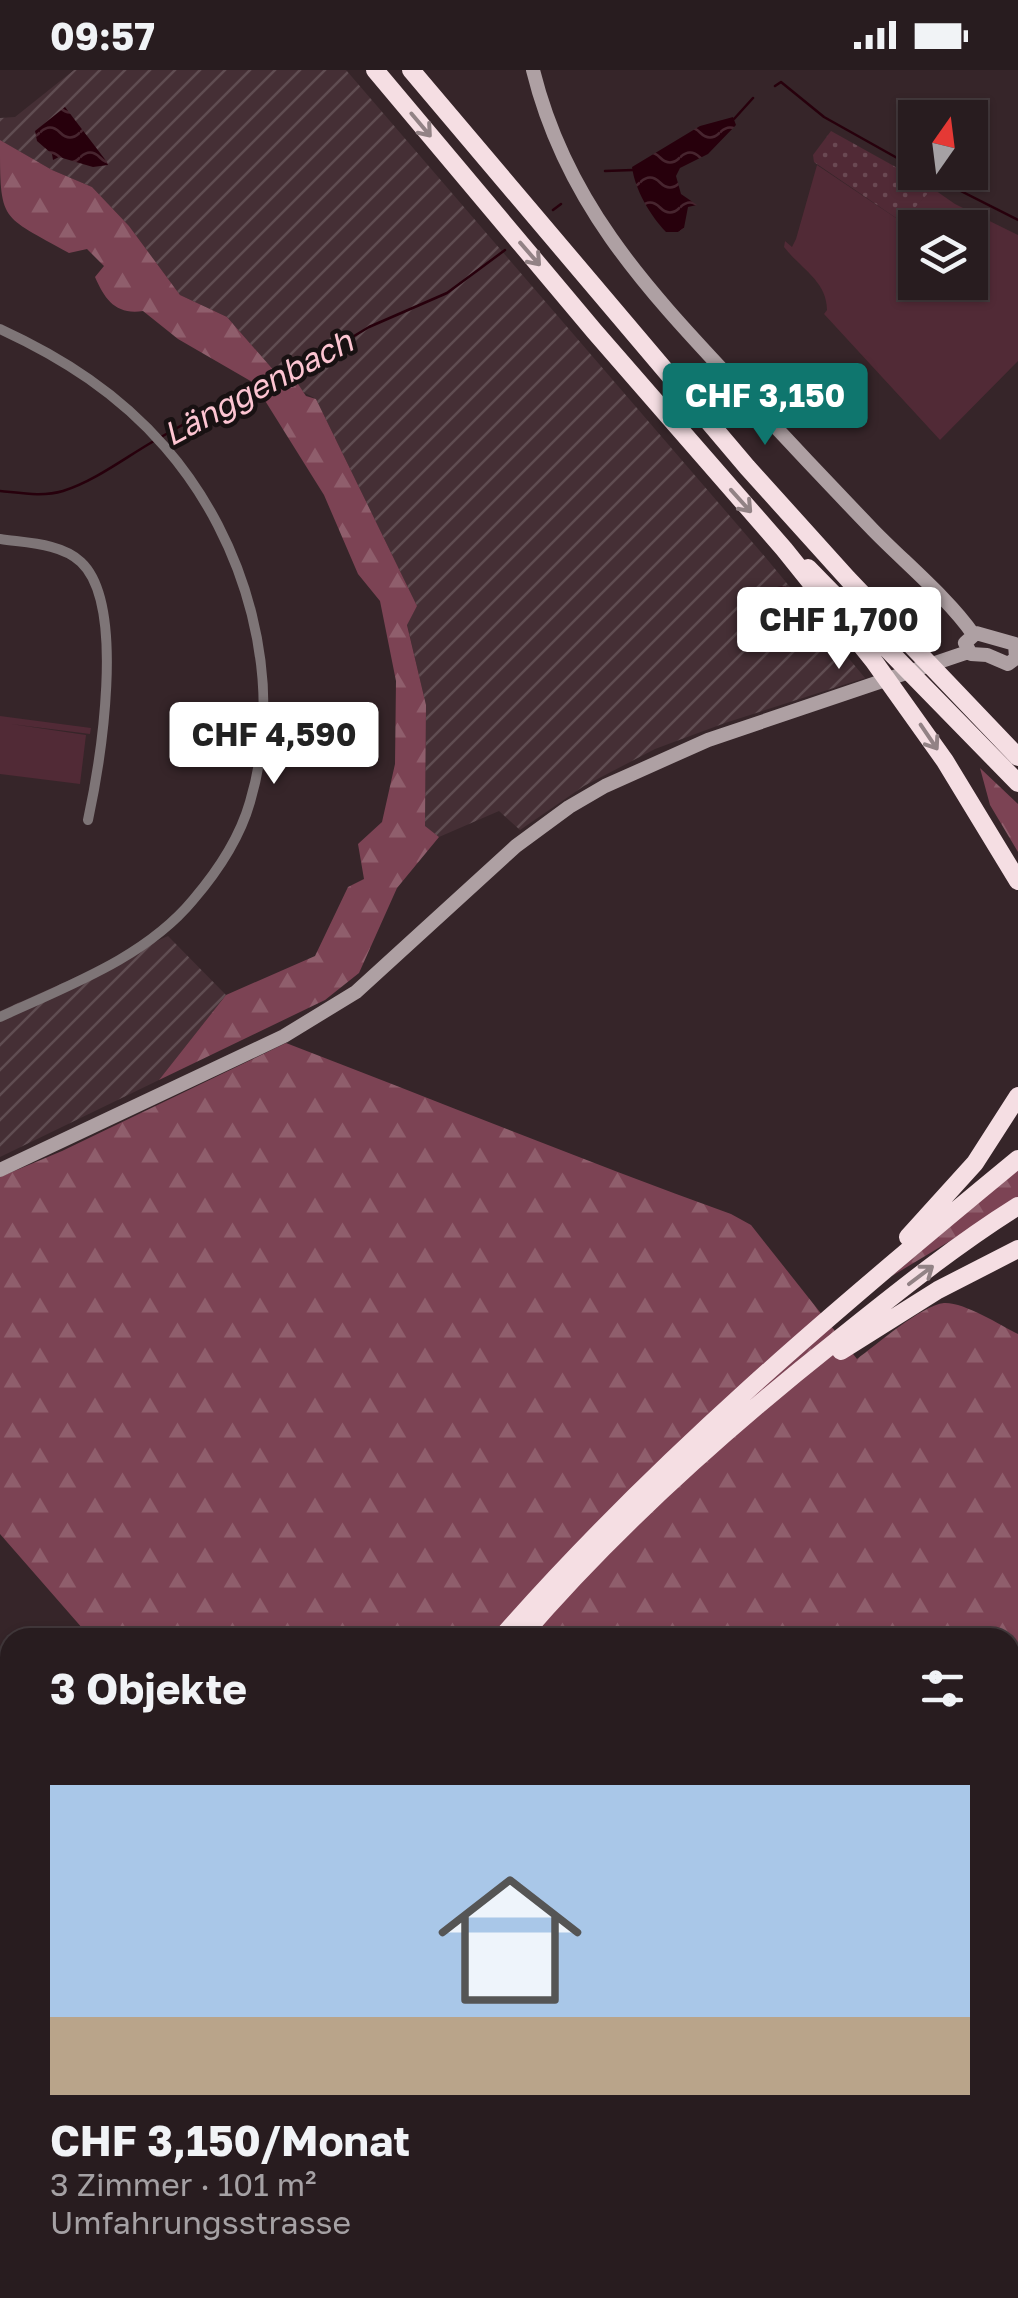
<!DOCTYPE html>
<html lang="de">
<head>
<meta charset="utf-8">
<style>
  body { margin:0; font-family:"Golos Text",sans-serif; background:#302528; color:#f1f3f6; height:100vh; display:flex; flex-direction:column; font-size:38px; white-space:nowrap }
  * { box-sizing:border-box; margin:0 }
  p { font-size:32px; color:#a5a1a4 }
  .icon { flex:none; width:55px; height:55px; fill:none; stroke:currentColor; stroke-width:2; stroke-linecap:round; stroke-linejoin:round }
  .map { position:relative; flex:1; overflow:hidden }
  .sheet { position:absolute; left:0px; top:1558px; width:1020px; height:672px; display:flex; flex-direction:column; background:#281c1f; border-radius:30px 30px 0 0; box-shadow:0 2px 8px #0004,0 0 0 2px #443a3d }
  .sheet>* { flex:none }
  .needle { width:65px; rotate:14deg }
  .buttons { position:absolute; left:898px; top:30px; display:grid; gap:20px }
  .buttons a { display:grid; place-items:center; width:90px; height:90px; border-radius:0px; background:#281c1f; box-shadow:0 2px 8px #0004,0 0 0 2px #443a3d; font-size:50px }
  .price { position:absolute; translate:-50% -85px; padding:0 22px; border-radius:10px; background:#fff; color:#222; font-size:32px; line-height:65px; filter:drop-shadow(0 2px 5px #0008) }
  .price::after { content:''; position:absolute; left:50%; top:60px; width:30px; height:22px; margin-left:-15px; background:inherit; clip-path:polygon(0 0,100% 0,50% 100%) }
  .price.current { background:#0f766e; color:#fff }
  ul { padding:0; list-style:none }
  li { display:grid; align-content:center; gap:20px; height:530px; padding:0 50px }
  li span { display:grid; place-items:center; height:310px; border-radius:0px; color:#555 }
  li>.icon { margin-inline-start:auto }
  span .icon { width:180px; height:180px; fill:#fffc; stroke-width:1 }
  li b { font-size:42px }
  h2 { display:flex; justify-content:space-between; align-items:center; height:120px; padding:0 50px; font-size:42px }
  .status { display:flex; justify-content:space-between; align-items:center; height:70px; padding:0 50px; background:#281c1f; direction:ltr }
  .status svg { height:28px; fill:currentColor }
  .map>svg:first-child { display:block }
  .industrial { fill:url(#industrial-furrows) }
  .grass { fill:#512a36; fill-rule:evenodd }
  .forest { fill:url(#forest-firs) }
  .garden { fill:url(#garden-dots) }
  .water { fill:url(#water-waves) }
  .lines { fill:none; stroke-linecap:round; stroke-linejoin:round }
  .stream { stroke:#27000c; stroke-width:2.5 }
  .canal { stroke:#27000c; stroke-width:10 }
  .street { stroke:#7e7577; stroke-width:10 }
  .secondary { stroke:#aea0a3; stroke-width:14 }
  .primary { stroke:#d3c0c5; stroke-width:15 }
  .highway { stroke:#f5dee3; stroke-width:18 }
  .oneway { stroke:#928285 }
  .labels { text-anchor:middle; stroke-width:9; stroke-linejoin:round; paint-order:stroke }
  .water-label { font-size:32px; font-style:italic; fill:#fdc5d2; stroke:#181112 }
</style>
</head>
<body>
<div class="status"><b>09:57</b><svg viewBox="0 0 49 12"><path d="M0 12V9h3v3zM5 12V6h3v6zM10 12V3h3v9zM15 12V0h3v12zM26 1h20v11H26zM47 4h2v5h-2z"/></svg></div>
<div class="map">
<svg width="1018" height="2228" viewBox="0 0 1018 2228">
  <defs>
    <pattern id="industrial-furrows" width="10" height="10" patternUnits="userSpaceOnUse" patternTransform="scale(2.5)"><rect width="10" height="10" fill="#452f35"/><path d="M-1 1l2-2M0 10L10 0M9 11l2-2" fill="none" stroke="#604d52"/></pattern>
    <pattern id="forest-firs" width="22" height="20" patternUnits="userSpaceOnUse" patternTransform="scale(2.5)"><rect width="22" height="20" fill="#7c4354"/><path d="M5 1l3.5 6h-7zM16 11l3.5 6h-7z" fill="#8f5e6c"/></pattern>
    <pattern id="garden-dots" width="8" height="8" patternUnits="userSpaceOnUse" patternTransform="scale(2.5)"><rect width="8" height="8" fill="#512a36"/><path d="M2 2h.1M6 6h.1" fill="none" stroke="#6a4953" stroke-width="1.8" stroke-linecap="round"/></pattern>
    <pattern id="water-waves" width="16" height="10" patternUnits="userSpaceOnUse" patternTransform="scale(2.5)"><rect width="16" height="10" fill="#27000c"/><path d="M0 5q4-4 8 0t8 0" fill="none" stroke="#47252f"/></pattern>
  </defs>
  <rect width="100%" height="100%" fill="#362529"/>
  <!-- industrial -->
  <path class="industrial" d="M74,0H346L766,488L865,608L725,653L655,679L584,716L520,760L499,741L439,767L425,757L426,635L407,554L417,536L316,329L283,311L227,247L180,225L129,156L92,117L52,100L0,70V48L15,47Z
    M168,866L226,925L159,1010L0,1087V941Z
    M0,1717L10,1730V1989L3,2004L10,2009V2127L0,2114Z
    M548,2220H874L882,2228H546Z"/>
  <!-- grass -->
  <path class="grass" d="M817,95L902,152L932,118L955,134L1018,165V291L940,370L824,244L827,240C827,211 800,198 784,177L785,171L792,177L796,169ZM915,158H970V212H915Z
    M0,646L91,658L90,664L11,654L86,665L80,714L0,704Z
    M0,2156L10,2166V2220H59L54,2228H0Z"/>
  <!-- forest -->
  <path class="forest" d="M0,70L52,100L92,117L129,156L180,225L227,247L283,311H296L306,326L316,329L417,536L407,555L426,635L425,756L439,767L397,818L359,903L325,930L159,1010L226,925L315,886L348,817L364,809L358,774L382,752L395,694L396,611L380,531L358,504L324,425L254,313L178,269L143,241C116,245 105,230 95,207L104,196L87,179L69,183C0,144 0,154 0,70Z
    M980,698L1018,734V782L990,735Z
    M286,973C435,1030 581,1090 731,1144L751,1155L857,1289C876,1275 922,1235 944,1233C964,1232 1000,1255 1018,1264V2036L1010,2046V1568L90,1567L0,1464V1107L62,1081Z
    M1018,1098V1130L892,1206Z
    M142,2220H548L546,2228H159Z"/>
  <!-- garden -->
  <path class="garden" d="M831,61L919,110L930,121L902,152L814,92L813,85Z"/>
  <!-- water -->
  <path class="water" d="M65,37L107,92L108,95L93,97L59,87L53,90L52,84L37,71L35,61Z
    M733,47L736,55L708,84L680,98L676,106L681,124L697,135L688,137L684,158L678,162H666C650,145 635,120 632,97L700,56Z
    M785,516L830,569L831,574C795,589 745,558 777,517Z"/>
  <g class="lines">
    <!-- stream -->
    <path class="stream" d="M775,16L781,12L824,47L915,98
      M734,49L753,28
      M605,101L633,100
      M921,102L932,110
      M941,111L1018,150
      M553,140L561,134
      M161,367L271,305L316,289L369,257L447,223L505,180
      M0,421C21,423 43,427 63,421C95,411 126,387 154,371"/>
    <!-- canal -->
    <path class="canal" d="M1010,2169L1018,2171
      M381,2228L400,2220"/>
    <!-- street -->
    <path class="street" d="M0,259C63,288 119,324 165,377C247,471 286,611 250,732C240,767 217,802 193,830C145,888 67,916 0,947
      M0,469C26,473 61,473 81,492C127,535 100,694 88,750
      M861,2220L869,2228"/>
    <!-- secondary -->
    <path class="secondary" d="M533,0C565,130 643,215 732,310C778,360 825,410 873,460C903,491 949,529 973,564
      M976,563L1015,574L1016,588L1008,594L987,585L971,584L965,573Z
      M0,1100L284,966L356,922L516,776L569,737L605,716L708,670L968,582"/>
    <!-- primary -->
    <path class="primary" d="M0,2136L10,2147
      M104,2220L118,2228"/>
    <!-- highway -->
    <path class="highway" d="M375,0L595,262L784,479L873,590L945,691L1018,811
      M411,0L747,397L848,509L1018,687
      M808,498L1018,713
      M908,1167L975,1093L1018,1026
      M841,1281L938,1220L1018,1179
      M501,1568C656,1391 837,1238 1018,1089
      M520,1568C614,1458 723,1361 835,1272C895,1224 954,1176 1018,1136
      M152,2228L155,2220
      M170,2228L172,2220"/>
  </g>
  <!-- one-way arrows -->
  <defs><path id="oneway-shaft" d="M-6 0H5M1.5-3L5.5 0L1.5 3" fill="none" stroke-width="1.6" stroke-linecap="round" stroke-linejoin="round" transform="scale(2.5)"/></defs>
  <g class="oneway">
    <use href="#oneway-shaft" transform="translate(421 55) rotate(50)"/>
    <use href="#oneway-shaft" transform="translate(530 184) rotate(49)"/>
    <use href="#oneway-shaft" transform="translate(741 431) rotate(48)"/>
    <use href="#oneway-shaft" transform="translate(929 667) rotate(56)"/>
    <use href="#oneway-shaft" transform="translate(921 1205) rotate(-37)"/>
  </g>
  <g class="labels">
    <!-- water labels -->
    <g class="water-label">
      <text transform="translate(258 318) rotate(-28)" y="11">Länggenbach</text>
    </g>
  </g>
</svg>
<div class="buttons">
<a><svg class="needle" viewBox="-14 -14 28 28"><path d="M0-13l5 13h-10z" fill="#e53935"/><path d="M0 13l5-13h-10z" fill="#a5a1a4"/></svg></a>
<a><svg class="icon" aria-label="layers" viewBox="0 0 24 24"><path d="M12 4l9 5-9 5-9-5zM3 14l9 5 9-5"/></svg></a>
</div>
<b class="price current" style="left:765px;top:378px">CHF 3,150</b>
<b class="price" style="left:839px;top:602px">CHF 1,700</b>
<b class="price" style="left:274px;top:717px">CHF 4,590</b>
<section class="sheet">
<h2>3 Objekte<svg class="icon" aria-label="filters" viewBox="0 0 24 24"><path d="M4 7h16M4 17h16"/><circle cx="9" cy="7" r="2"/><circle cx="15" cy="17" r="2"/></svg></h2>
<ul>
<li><span style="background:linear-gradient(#a9c7e8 75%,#b9a48a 0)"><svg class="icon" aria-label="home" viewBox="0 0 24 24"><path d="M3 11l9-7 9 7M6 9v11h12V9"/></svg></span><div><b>CHF 3,150/Monat</b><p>3 Zimmer · 101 m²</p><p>Umfahrungsstrasse</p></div></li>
</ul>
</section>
</div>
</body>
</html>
